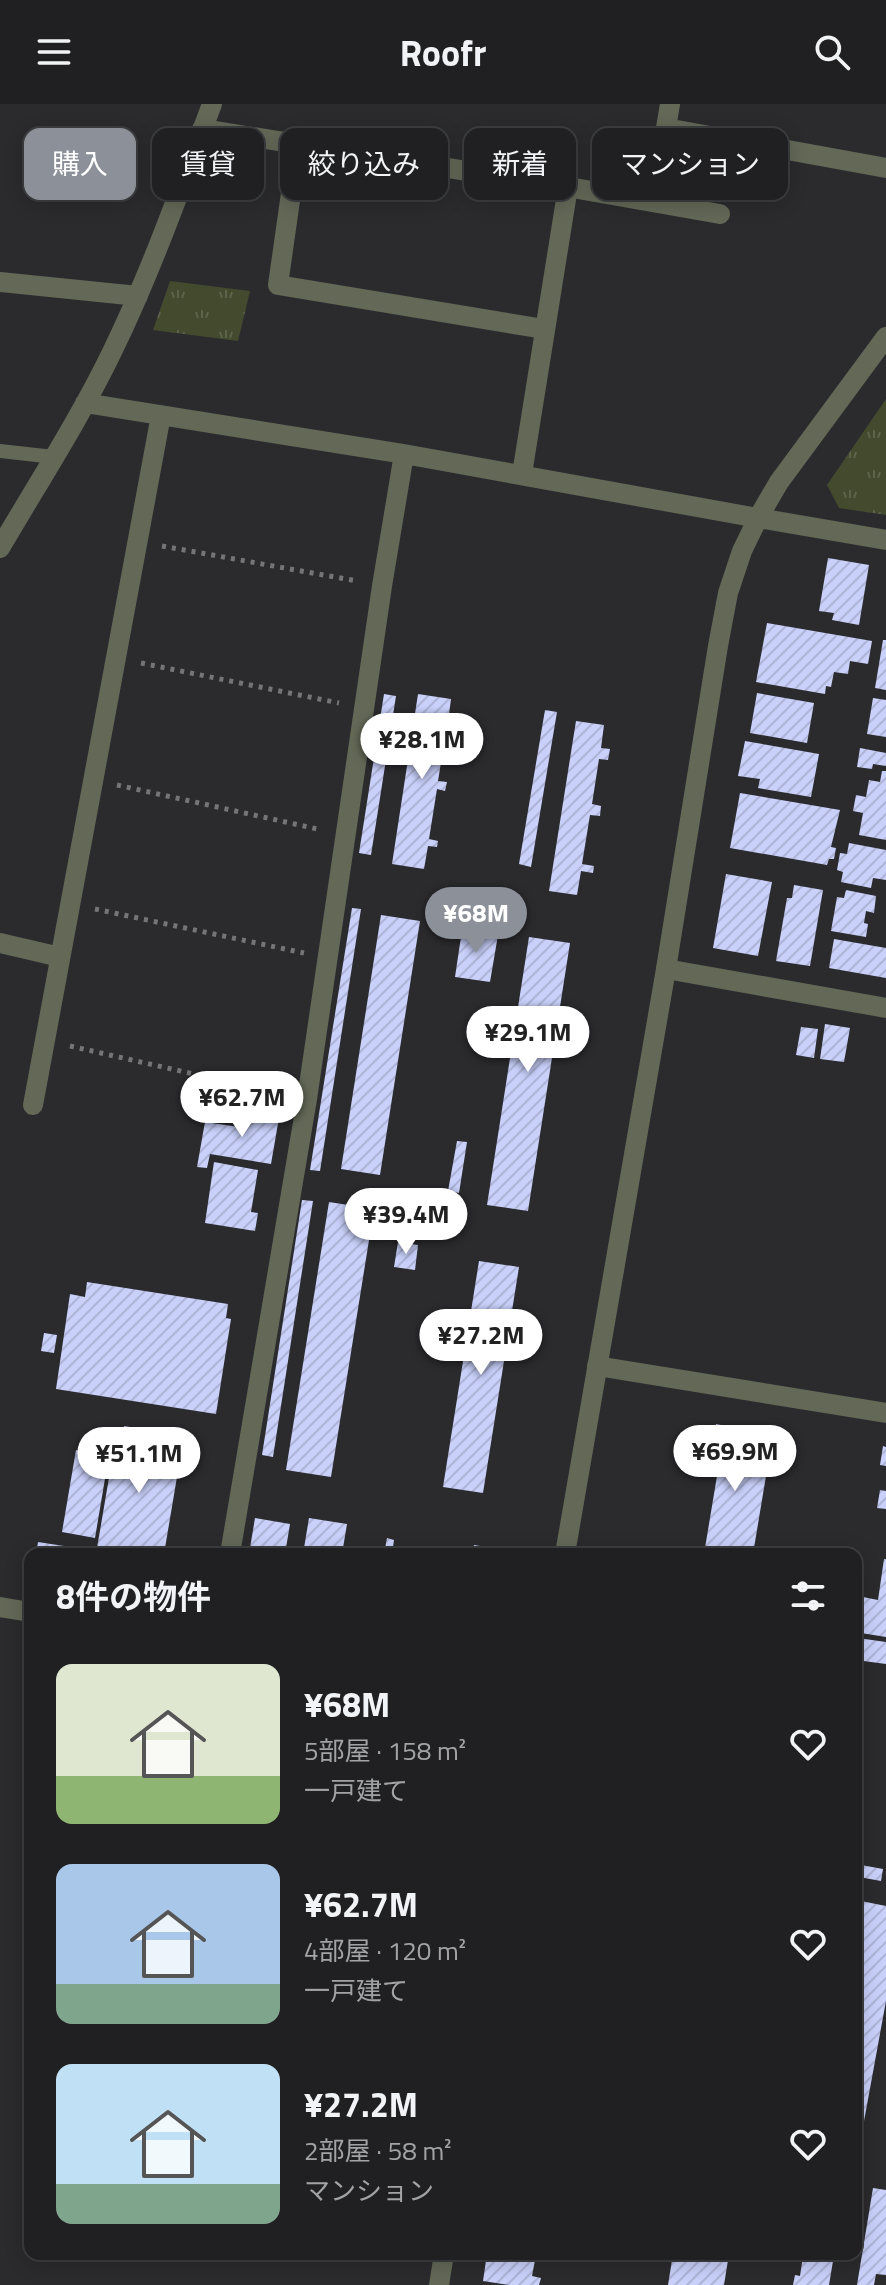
<!DOCTYPE html>
<html lang="ja">
<head>
<meta charset="utf-8">
<style>
  body { margin:0; font-family:"Titillium Web","Noto Sans JP",sans-serif; background:#2d2d2f; color:#f1f3f6; height:100vh; display:flex; flex-direction:column; font-size:30px; white-space:nowrap }
  * { box-sizing:border-box; margin:0 }
  p { font-size:26px; color:#a2a3a5 }
  .icon { flex:none; width:44px; height:44px; fill:none; stroke:currentColor; stroke-width:2; stroke-linecap:round; stroke-linejoin:round }
  .map { position:relative; flex:1; overflow:hidden }
  .sheet { position:absolute; left:24px; top:1444px; width:838px; height:712px; display:flex; flex-direction:column; background:#202022; border-radius:16px; box-shadow:0 4px 20px #0003,0 0 0 2px #3d3e40 }
  .sheet>* { flex:none }
  .top-card { position:absolute; left:24px; top:24px; width:838px; height:72px; display:flex; gap:16px }
  .price { position:absolute; translate:-50% -68px; padding:0 18px; border-radius:28px; background:#fff; color:#222; font-size:26px; line-height:52px; filter:drop-shadow(0 2px 4px #0008) }
  .price::after { content:''; position:absolute; left:50%; top:48px; width:24px; height:18px; margin-left:-12px; background:inherit; clip-path:polygon(0 0,100% 0,50% 100%) }
  .price.active { background:#8c9099; color:#fff }
  ul { padding:0; list-style:none }
  li { display:flex; align-items:center; gap:24px; height:200px; padding:0 32px }
  li span { display:grid; place-items:center; flex:none; width:224px; height:160px; border-radius:16px; color:#555 }
  li>.icon { margin-inline-start:auto }
  span .icon { width:96px; height:96px; fill:#fffc; stroke-width:1 }
  li b { font-size:34px }
  h2 { display:flex; justify-content:space-between; align-items:center; height:96px; padding:0 32px; font-size:34px }
  .tag { padding:0 28px; border-radius:16px; background:#202022; box-shadow:0 4px 20px #0003,0 0 0 2px #3d3e40; font-size:28px; line-height:72px }
  .tag.active { background:#8c9099; color:#fff }
  header { display:flex; justify-content:space-between; align-items:center; height:104px; padding:0 32px; background:#202022; font-size:36px; font-weight:700 }
  .map>svg:first-child { display:block }
  .grass { fill:url(#grass-tufts) }
  .building { fill:url(#building-hatch) }
  .lines { fill:none; stroke-linecap:round; stroke-linejoin:round }
  .path { stroke:#757577; stroke-width:5; stroke-dasharray:4 6; stroke-linecap:butt }
  .service { stroke:#636857; stroke-width:14 }
  .minor { stroke:#636857; stroke-width:20 }
  .tertiary { stroke:#636857; stroke-width:20 }
</style>
</head>
<body>
<header><svg class="icon" aria-label="menu" viewBox="0 0 24 24"><path d="M4 6h16M4 12h16M4 18h16"/></svg>Roofr<svg class="icon" aria-label="search" viewBox="0 0 24 24"><circle cx="10" cy="10" r="6"/><path d="M15 15l6 6"/></svg></header>
<div class="map">
<svg width="886" height="2181" viewBox="0 0 886 2181">
  <defs>
    <pattern id="grass-tufts" width="24" height="20" patternUnits="userSpaceOnUse" patternTransform="scale(2)"><rect width="24" height="20" fill="#434a2d"/><path d="M3 7l-1-3M5 7V3M7 7l1-3M15 17l-1-3M17 17v-4M19 17l1-3" fill="none" stroke="#5d634b"/></pattern>
    <pattern id="building-hatch" width="6" height="6" patternUnits="userSpaceOnUse" patternTransform="scale(2)"><rect width="6" height="6" fill="#c9d1fb"/><path d="M-1 1l2-2M0 6l6-6M5 7l2-2" fill="none" stroke="#aeb4d6"/></pattern>
  </defs>
  <rect width="100%" height="100%" fill="#2b2b2e"/>
  <!-- grass -->
  <path class="grass" d="M170,177L250,187L238,237L153,226Z
    M886,295V411L839,404L827,381Z"/>
  <!-- building -->
  <path class="building" d="M828,454L869,461L859,521L832,516L834,509L819,507Z
    M767,519L872,537L868,560L850,557L848,570L834,568L831,583L826,582L825,590L756,578Z
    M883,536H886V586L875,584Z
    M757,589L814,599L807,639L750,629Z
    M384,590L396,592L371,751L359,749Z
    M418,590L451,595L448,618L455,619L454,629L446,628L438,677L447,678L445,687L437,685L429,735L438,737L437,743L428,742L424,765L392,760Z
    M873,594L886,596V633L867,630Z
    M545,606L557,608L531,763L519,760Z
    M576,617L604,621L601,644L610,645L608,656L599,655L592,700L601,702L600,712L590,711L582,760L594,762L593,769L581,767L577,791L549,787Z
    M745,637L819,650L811,693L758,684L760,675L738,672Z
    M860,644L886,649V662L873,660L872,665L857,663Z
    M882,667H886V736L859,731L863,709L853,707L856,691L866,693L869,676L880,678Z
    M740,689L840,706L831,743L836,744L834,755H829L827,761L730,744Z
    M849,739L886,746V776L873,774L871,784L841,778L843,768L837,766L840,749L847,750Z
    M726,770L772,778L758,852L713,844Z
    M794,781L823,786L810,862L776,857L787,794H792Z
    M846,786L876,792L874,809L866,807L864,819L868,820L866,833L831,827L837,793L844,794Z
    M352,804L361,805L320,1067L310,1066Z
    M381,811L420,817L380,1071L341,1065Z
    M472,820L483,822L482,829L498,831L490,878L455,873L462,826L472,827Z
    M529,833L570,839L528,1107L487,1101Z
    M834,835L886,844V874L829,864Z
    M825,920L850,924L844,958L820,955Z
    M801,923L818,925L814,954L796,951Z
    M249,1004L280,1008L271,1060L210,1050L207,1064L197,1063L205,1018L246,1024Z
    M457,1037L467,1038L459,1089L448,1087Z
    M214,1058L258,1066L251,1108L258,1109L255,1127L205,1119Z
    M302,1096L313,1097L273,1353L262,1351Z
    M329,1098L374,1105L331,1373L286,1366Z
    M408,1107L427,1110L423,1134L404,1131Z
    M398,1138L418,1141L415,1166L394,1163Z
    M479,1157L519,1163L483,1389L443,1383Z
    M87,1178L228,1200L226,1214L231,1215L216,1310L56,1285L70,1190L85,1193Z
    M44,1229L57,1231L54,1249L41,1247Z
    M716,1320L726,1322L724,1334L771,1342L753,1450H704L718,1366L703,1364L706,1344L711,1345Z
    M124,1322L175,1330L169,1365L178,1367L164,1450H96L112,1356L119,1357Z
    M883,1342L886,1343V1362L880,1361Z
    M76,1346L109,1351L95,1434L62,1428Z
    M880,1386L886,1387V1405L877,1404Z
    M255,1414L290,1420L285,1450H249Z
    M309,1414L347,1420L342,1450H303Z
    M387,1434L394,1436L393,1443L414,1447L413,1450H384Z
    M38,1438L77,1444L76,1450H36Z
    M474,1441L518,1448V1450H472Z
    M442,1445L465,1448V1450H441Z
    M884,1455H886V1533L861,1529L864,1512L860,1511L863,1493L878,1496Z
    M858,1534L886,1538V1560L856,1556Z
    M861,1761L883,1765L881,1777L859,1773Z
    M856,1796L886,1802V1897L858,2050Z
    M873,2084L886,2086V2171L876,2170L874,2181H857Z
    M487,2150H532L531,2155L535,2156L532,2172L541,2174L539,2181H509L483,2177Z
    M673,2150H729L724,2181H668Z
    M803,2152L833,2157L829,2181H793L795,2171L800,2172Z"/>
  <g class="lines">
    <!-- path -->
    <path class="path" d="M162,442L357,477
      M141,559L339,599
      M117,681L322,726
      M95,805L304,849
      M70,942L282,990"/>
    <!-- service -->
    <path class="service" d="M0,347L54,353"/>
    <!-- minor -->
    <path class="minor" d="M670,0L666,24L886,64
      M202,25L568,83L720,110
      M298,40L278,181L544,225
      M0,178L138,192
      M85,299L404,350L758,414
      M522,370L568,83
      M0,444C38,379 79,316 112,248C151,168 181,83 212,0
      M0,839L60,853
      M666,865L886,904
      M33,1001L161,311
      M597,1262L886,1309
      M230,1450L307,995L382,482L404,350
      M0,1503L30,1508"/>
    <!-- tertiary -->
    <path class="tertiary" d="M758,414L886,436
      M565,1450L666,865L718,542L728,489L742,447L758,414L779,378L886,233
      M439,2181L444,2150"/>
  </g>
</svg>
<b class="price" style="left:422px;top:677px">¥28.1M</b>
<b class="price active" style="left:476px;top:851px">¥68M</b>
<b class="price" style="left:528px;top:970px">¥29.1M</b>
<b class="price" style="left:242px;top:1035px">¥62.7M</b>
<b class="price" style="left:406px;top:1152px">¥39.4M</b>
<b class="price" style="left:481px;top:1273px">¥27.2M</b>
<b class="price" style="left:735px;top:1389px">¥69.9M</b>
<b class="price" style="left:139px;top:1391px">¥51.1M</b>
<div class="top-card">
<a class="tag active">購入</a>
<a class="tag">賃貸</a>
<a class="tag">絞り込み</a>
<a class="tag">新着</a>
<a class="tag">マンション</a>
</div>
<section class="sheet">
<h2>8件の物件<svg class="icon" aria-label="filters" viewBox="0 0 24 24"><path d="M4 7h16M4 17h16"/><circle cx="9" cy="7" r="2"/><circle cx="15" cy="17" r="2"/></svg></h2>
<ul>
<li><span style="background:linear-gradient(#dfe7d0 70%,#8fb573 0)"><svg class="icon" aria-label="home" viewBox="0 0 24 24"><path d="M3 11l9-7 9 7M6 9v11h12V9"/></svg></span><div><b>¥68M</b><p>5部屋 · 158 m²</p><p>一戸建て</p></div><svg class="icon" aria-label="heart" viewBox="0 0 24 24"><path d="M12 20l-8-8c-3-5 5-10 8-4 3-6 11-1 8 4z"/></svg></li>
<li><span style="background:linear-gradient(#a9c7e8 75%,#7fa58c 0)"><svg class="icon" aria-label="home" viewBox="0 0 24 24"><path d="M3 11l9-7 9 7M6 9v11h12V9"/></svg></span><div><b>¥62.7M</b><p>4部屋 · 120 m²</p><p>一戸建て</p></div><svg class="icon" aria-label="heart" viewBox="0 0 24 24"><path d="M12 20l-8-8c-3-5 5-10 8-4 3-6 11-1 8 4z"/></svg></li>
<li><span style="background:linear-gradient(#bfe0f5 75%,#7fa58c 0)"><svg class="icon" aria-label="home" viewBox="0 0 24 24"><path d="M3 11l9-7 9 7M6 9v11h12V9"/></svg></span><div><b>¥27.2M</b><p>2部屋 · 58 m²</p><p>マンション</p></div><svg class="icon" aria-label="heart" viewBox="0 0 24 24"><path d="M12 20l-8-8c-3-5 5-10 8-4 3-6 11-1 8 4z"/></svg></li>
</ul>
</section>
</div>
</body>
</html>
